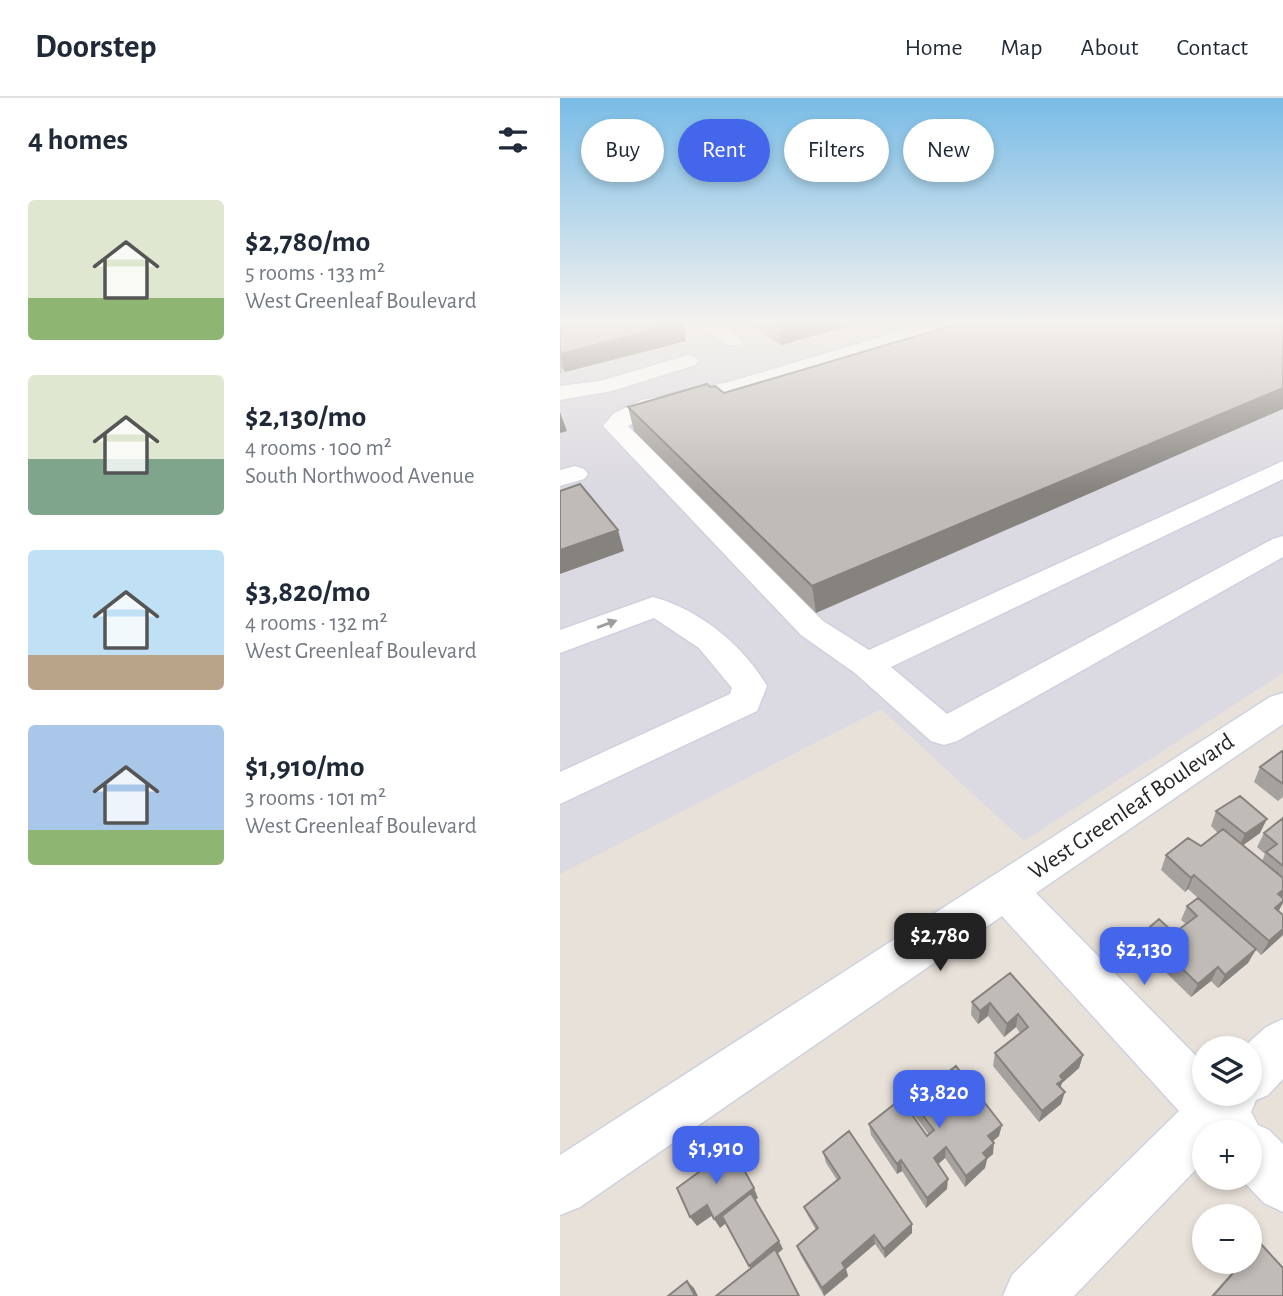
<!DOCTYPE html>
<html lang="en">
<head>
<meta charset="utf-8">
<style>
  body { margin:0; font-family:"Alegreya Sans",sans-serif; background:#f2f2f3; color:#1f2937; height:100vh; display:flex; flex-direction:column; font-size:26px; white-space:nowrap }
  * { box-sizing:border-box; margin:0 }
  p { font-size:23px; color:#747a83 }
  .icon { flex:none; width:38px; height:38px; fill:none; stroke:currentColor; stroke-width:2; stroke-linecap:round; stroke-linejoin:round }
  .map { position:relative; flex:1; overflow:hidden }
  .details { display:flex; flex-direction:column; background:#fff; width:560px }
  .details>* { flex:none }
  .banner { position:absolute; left:21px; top:21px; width:597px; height:63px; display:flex; gap:14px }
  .buttons { position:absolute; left:632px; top:938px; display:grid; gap:14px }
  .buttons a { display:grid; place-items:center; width:70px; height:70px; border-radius:50%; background:#fff; box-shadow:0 4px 10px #0003; font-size:35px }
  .price { position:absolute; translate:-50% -60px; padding:0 16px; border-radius:14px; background:#4466ea; color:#fff; font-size:23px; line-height:46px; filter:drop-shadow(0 2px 4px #0008) }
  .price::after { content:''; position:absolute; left:50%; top:42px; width:21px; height:16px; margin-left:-10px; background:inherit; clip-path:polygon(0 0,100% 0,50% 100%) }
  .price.selected { background:#222; color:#fff }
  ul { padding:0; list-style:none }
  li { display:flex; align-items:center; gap:21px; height:175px; padding:0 28px }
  li span { display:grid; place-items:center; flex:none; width:196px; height:140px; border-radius:7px; color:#555 }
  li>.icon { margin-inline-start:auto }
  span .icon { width:84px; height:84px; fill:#fffc; stroke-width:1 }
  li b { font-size:30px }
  h2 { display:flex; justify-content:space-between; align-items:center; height:84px; padding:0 28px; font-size:30px }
  .tag { padding:0 24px; border-radius:32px; background:#fff; box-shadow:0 4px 10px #0003; font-size:24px; line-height:63px }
  .tag.selected { background:#4466ea; color:#fff }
  header { display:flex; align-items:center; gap:42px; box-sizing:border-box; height:98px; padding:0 35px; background:#fff; border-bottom:2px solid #e0e1e3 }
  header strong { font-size:33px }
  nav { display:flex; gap:38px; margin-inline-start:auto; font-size:24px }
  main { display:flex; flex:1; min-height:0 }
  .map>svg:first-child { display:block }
  .industrial { fill:#dbd9e1 }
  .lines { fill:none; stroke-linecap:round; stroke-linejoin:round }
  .minor-casing { stroke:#ced2df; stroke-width:3 }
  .minor { fill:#fff; fill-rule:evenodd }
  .wall { fill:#a5a19d }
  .shaded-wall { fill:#86837f }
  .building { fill:#c0bbb6; stroke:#86837f; stroke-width:2 }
  .oneway { fill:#9e9e9e }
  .labels { text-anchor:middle; stroke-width:5; stroke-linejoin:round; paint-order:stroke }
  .near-street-label { font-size:24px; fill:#272727; stroke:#fff }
</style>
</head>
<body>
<header>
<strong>Doorstep</strong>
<nav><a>Home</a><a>Map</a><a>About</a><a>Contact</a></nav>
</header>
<main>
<section class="details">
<h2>4 homes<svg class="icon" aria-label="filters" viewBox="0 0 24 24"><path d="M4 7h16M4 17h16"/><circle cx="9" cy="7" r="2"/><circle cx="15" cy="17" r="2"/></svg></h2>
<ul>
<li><span style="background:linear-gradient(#dfe7d0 70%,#8fb573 0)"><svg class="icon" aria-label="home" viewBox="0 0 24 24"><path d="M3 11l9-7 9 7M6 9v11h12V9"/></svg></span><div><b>$2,780/mo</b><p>5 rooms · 133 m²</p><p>West Greenleaf Boulevard</p></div></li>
<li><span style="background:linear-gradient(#dfe7d0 60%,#7fa58c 0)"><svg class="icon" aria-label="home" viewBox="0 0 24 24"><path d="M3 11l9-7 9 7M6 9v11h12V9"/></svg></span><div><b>$2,130/mo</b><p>4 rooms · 100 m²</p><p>South Northwood Avenue</p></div></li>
<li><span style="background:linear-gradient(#bfe0f5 75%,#b9a48a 0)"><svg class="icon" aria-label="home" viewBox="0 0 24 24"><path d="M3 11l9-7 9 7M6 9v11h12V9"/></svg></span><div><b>$3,820/mo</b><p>4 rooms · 132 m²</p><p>West Greenleaf Boulevard</p></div></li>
<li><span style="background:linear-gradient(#a9c7e8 75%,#8fb573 0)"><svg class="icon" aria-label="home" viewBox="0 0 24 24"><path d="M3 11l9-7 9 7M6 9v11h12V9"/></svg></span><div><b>$1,910/mo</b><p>3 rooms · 101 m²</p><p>West Greenleaf Boulevard</p></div></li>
</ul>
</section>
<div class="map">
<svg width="723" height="1198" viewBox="0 0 723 1198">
  <rect width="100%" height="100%" fill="#e8e1d9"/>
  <!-- industrial -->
  <path class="industrial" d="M0,226H723V575L464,743L321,611L0,776Z"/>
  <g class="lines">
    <!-- minor casing -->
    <g class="minor-casing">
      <path id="minor" d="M138,226H162L183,243L180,247H166Z
        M364,226H396L393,230L180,295L98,312L68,328L263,523L309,552L723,363V381L331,569L387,616L713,441L723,438V459L397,643L384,647L371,643L295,575L241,537L43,328L54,315L82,302L169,284Z
        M128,257L135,259L139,263L135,267L52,293L0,302V288L40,283Z
        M15,368L24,371L28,376L24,381L0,388V372Z
        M93,499C140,512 182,546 207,588L197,613L0,706V674L170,596L172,590L139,550L94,520L0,555V532Z
        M723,595V626L476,795L644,966V996H690V950H683L706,929L723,921V981L708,997L696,1002L691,1014L698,1027L709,1032L723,1046V1114L704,1105L680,1080H690V1034H644V1063L514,1198H443L452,1177L619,1013L442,818L20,1109L0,1117V1057L710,599Z"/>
    </g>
    <!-- minor -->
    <use href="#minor" class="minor"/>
  </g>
  <!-- wall -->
  <path class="wall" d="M0,226H123L126,243L5,274L0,269L2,275H0Z
    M191,226H294L221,247Z
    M397,226L256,515L74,333L68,309L150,289L164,295Z
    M723,654V699L718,703L694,684L700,669Z
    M656,713L700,735L683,747L702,763L705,756L697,749L704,735L723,720V798L718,813L723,837L701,857L696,852L688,865L658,890L651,883L631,899L579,848L584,834L614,835L626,826L621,822L627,808L638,800L628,791L625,794L601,772L606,757L641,748L658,735L651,728Z
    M450,875L523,957L519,970L502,985L500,989L501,1006L479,1024L433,968L435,955L460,935L456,929L444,939L428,918L418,926L411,917L412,904Z
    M352,1003L439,1038L433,1043V1056L427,1061L425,1070L405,1089L385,1060L378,1066L387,1091L366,1110L342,1073L337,1076L311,1037L309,1026L367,1038L369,1037L353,1015Z
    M263,1054L352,1135L325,1160L315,1146L286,1171L288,1178L264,1198L240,1156L237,1148L256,1132L248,1118L244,1109L277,1082L266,1065Z
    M700,1145L723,1198H651L681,1164H690V1155Z"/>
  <!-- shaded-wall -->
  <path class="shaded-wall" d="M116,226H123L126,243L5,274L0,256Z
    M228,226H294L221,247L219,229Z
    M723,290V311L256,515L252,488Z
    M0,314L7,333L0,335Z
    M58,432L64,453L0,476V452Z
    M707,721L700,735L678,751L685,736Z
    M634,777L628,791L625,794L631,780Z
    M723,792V798L722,800L718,796Z
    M723,803V805L717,816L715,810Z
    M723,831V837L701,857L709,843Z
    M696,851L688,865L658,890L665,877Z
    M658,869L651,883L631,899L638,886Z
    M430,905L428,918L418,926L420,913Z
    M458,916L456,929L444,939L447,926Z
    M523,957L519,970L502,985L499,994L494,998L500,978Z
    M505,994L501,1006L479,1024L482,1013Z
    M442,1027L439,1038L427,1048L428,1038Z
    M434,1045L433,1056L427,1061L425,1070L405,1089L406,1078L423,1055Z
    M386,1049L385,1060L373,1071L374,1060Z
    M341,1062L342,1073L337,1076V1066Z
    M388,1081L387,1091L366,1110L367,1100Z
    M194,1090L198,1100L160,1130L154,1121Z
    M147,1107L153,1117L137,1128L130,1119Z
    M352,1126V1135L325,1160L324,1151Z
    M314,1137L315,1146L286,1171L288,1178L264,1198L262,1190L282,1165Z
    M219,1143L223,1151L194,1176L189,1168Z
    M127,1183L134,1190L138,1198H135Z"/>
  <!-- building -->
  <path class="building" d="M0,226H116L0,256Z
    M215,226H228L219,229Z
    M397,226H723V290L252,488L68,309L147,286L150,289L155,288L164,295Z
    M20,386L58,432L0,452V393Z
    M722,653L723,654V686L700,669Z
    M680,698L707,721L685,736L656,713Z
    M723,720V768L706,754L717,746L704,735Z
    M663,731L723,780V792L718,796L723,800V803L715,810L723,817V831L709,843L634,777L631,780L606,757L628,740L641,748Z
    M638,800L696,851L665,877L658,869L638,886L584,834L599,821L614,835L637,818L627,808Z
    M450,875L523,957L500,978L503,982L497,986L505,994L482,1013L435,955L468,929L458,916L447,926L430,905L420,913L412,904Z
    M396,968L442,1027L428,1038L434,1045L423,1055L427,1060L406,1078L386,1049L374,1060L388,1081L367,1100L341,1062L337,1066L309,1026L341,1001L367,1038L374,1032L352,1003Z
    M289,1033L352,1126L324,1151L314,1137L282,1165L285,1170L262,1190L237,1148L258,1130L244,1109L280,1080L263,1054Z
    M172,1050L194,1090L154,1121L147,1107L130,1119L117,1090Z
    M191,1095L219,1143L189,1168L162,1118Z
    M700,1145L723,1170V1198H653L683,1164H690V1157Z
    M215,1151L239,1198H156Z
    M127,1183L135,1198H108Z"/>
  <!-- one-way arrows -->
  <defs><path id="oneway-solid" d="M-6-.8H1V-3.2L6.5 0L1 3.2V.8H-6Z" transform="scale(1.75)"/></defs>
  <use class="oneway" href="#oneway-solid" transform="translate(47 526) rotate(-20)"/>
  <!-- sky -->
  <linearGradient id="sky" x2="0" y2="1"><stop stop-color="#79bce6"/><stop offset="0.57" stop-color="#f5f2ee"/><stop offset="1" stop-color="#f5f2ee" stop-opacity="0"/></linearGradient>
  <rect width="723" height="394" fill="url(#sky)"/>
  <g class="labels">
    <!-- near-street labels -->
    <g class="near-street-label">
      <text transform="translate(571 708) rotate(-34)" y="8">West Greenleaf Boulevard</text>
    </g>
  </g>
</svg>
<div class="buttons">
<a><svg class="icon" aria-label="layers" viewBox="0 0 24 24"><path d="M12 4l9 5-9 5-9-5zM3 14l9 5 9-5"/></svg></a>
<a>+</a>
<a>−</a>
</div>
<b class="price selected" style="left:380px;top:875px">$2,780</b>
<b class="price" style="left:584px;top:889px">$2,130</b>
<b class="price" style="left:379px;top:1032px">$3,820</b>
<b class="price" style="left:156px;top:1088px">$1,910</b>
<div class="banner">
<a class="tag">Buy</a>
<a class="tag selected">Rent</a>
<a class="tag">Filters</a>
<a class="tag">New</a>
</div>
</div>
</main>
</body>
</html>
